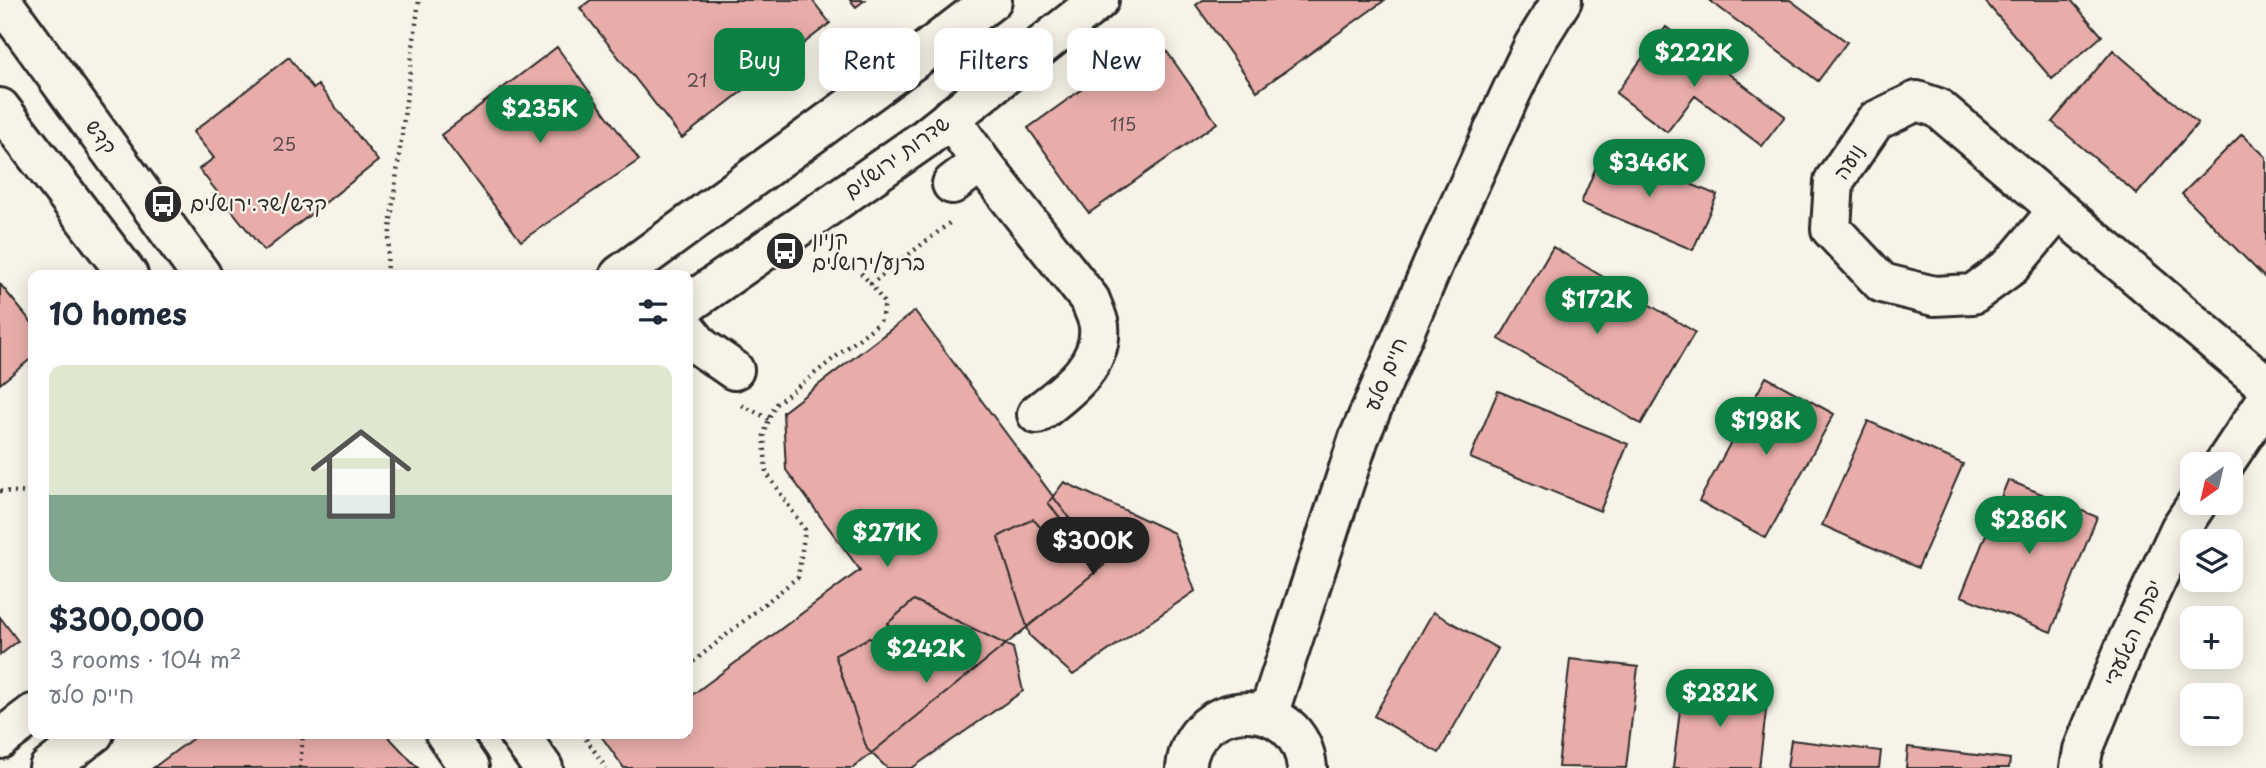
<!DOCTYPE html>
<html lang="en">
<head>
<meta charset="utf-8">
<style>
  body { margin:0; font-family:"Playpen Sans","Playpen Sans Hebrew",sans-serif; background:#f2f2f3; color:#1f2937; height:100vh; display:flex; flex-direction:column; font-size:26px; white-space:nowrap }
  * { box-sizing:border-box; margin:0 }
  p { font-size:23px; color:#747a83 }
  .icon { flex:none; width:38px; height:38px; fill:none; stroke:currentColor; stroke-width:2; stroke-linecap:round; stroke-linejoin:round }
  .map { position:relative; flex:1; overflow:hidden }
  .side { position:absolute; left:28px; top:270px; width:665px; height:469px; display:flex; flex-direction:column; background:#fff; border-radius:14px; box-shadow:0 4px 18px #0003 }
  .side>* { flex:none }
  .guide { position:absolute; left:714px; top:28px; width:665px; height:63px; display:flex; gap:14px }
  .needle { width:46px; rotate:214deg }
  .buttons { position:absolute; left:2180px; top:452px; display:grid; gap:14px }
  .buttons a { display:grid; place-items:center; width:63px; height:63px; border-radius:14px; background:#fff; box-shadow:0 4px 18px #0003; font-size:35px }
  .price { position:absolute; translate:-50% -60px; padding:0 16px; border-radius:24px; background:#0b8043; color:#fff; font-size:23px; line-height:46px; filter:drop-shadow(0 2px 4px #0008) }
  .price::after { content:''; position:absolute; left:50%; top:42px; width:21px; height:16px; margin-left:-10px; background:inherit; clip-path:polygon(0 0,100% 0,50% 100%) }
  .price.active { background:#222; color:#fff }
  ul { padding:0; list-style:none }
  li { display:grid; align-content:center; gap:14px; height:371px; padding:0 21px }
  li span { display:grid; place-items:center; height:217px; border-radius:14px; color:#555 }
  li>.icon { margin-inline-start:auto }
  span .icon { width:126px; height:126px; fill:#fffc; stroke-width:1 }
  li b { font-size:30px }
  h2 { display:flex; justify-content:space-between; align-items:center; height:84px; padding:0 21px; font-size:30px }
  .chip { padding:0 24px; border-radius:14px; background:#fff; box-shadow:0 4px 18px #0003; font-size:24px; line-height:63px }
  .chip.active { background:#0b8043; color:#fff }
  .map>svg:first-child { display:block }
  .building { fill:#e8adaa; stroke:#2b2b2b; stroke-width:2 }
  .lines { fill:none; stroke-linecap:round; stroke-linejoin:round }
  .minor-casing { stroke:#2b2b2b; stroke-width:44 }
  .major-casing { stroke:#2b2b2b; stroke-width:44 }
  .path { stroke:#2b2b2b; stroke-width:4.5; stroke-dasharray:2 5; stroke-linecap:butt }
  .minor { stroke:#f7f3e8; stroke-width:38 }
  .major { stroke:#f7f3e8; stroke-width:38 }
  .labels { text-anchor:middle; stroke-width:5; stroke-linejoin:round; paint-order:stroke }
  .number-label { font-size:18px; fill:#5a4c4b }
  .street-label { font-size:21px; fill:#2b2b2b; stroke:#f7f3e8 }
  .poi-label { font-size:21px; fill:#2b2b2b; stroke:#f7f3e8; text-anchor:start }
</style>
</head>
<body>
<div class="map">
<svg width="2266" height="768" viewBox="0 0 2266 768">
  <rect width="100%" height="100%" fill="#f7f3e8"/>
  <filter id="ink" filterUnits="userSpaceOnUse"><feTurbulence type="fractalNoise" baseFrequency=".0143" numOctaves="2"/><feDisplacementMap in="SourceGraphic" scale="14" xChannelSelector="R" yChannelSelector="G"/><feConvolveMatrix kernelMatrix="1 2 1 2 8 2 1 2 1" color-interpolation-filters="sRGB"/></filter>
  <g filter="url(#ink)">
    <!-- building -->
    <path class="building" d="M591,0H812L830,23L682,138L580,8Z
      M850,0H865L856,7Z
      M1203,0H1385L1257,91L1196,5Z
      M1709,0H1790L1847,42L1818,81Z
      M1984,0H2071L2102,36L2052,79Z
      M1666,27L1785,116L1762,146L1695,96L1667,132L1616,93Z
      M1156,36L1217,123L1089,213L1028,128Z
      M557,47L639,160L521,241L441,135Z
      M2113,50L2198,123L2137,194L2052,122Z
      M289,57L313,89L318,85L378,161L264,251L199,169L214,158L193,132Z
      M2242,134L2266,157V279L2182,194Z
      M1604,148L1717,195L1693,250L1581,203Z
      M1553,247L1695,332L1641,424L1499,339Z
      M0,284L33,324V357L0,384Z
      M915,311L1104,565L853,768H624L599,733H688V698L860,570L786,470L783,412Z
      M1766,377L1834,414L1766,538L1699,501Z
      M1498,391L1628,444L1600,511L1470,458Z
      M1868,421L1963,464L1918,568L1822,525Z
      M2008,480L2097,517L2051,632L1961,596Z
      M1064,482L1174,533L1195,591L1073,675L1030,636L998,537L1033,519L1061,550L1072,532L1048,503Z
      M914,600L1013,648L1023,691L912,768H887L867,749L835,655L869,638L904,658L922,652L887,624Z
      M1433,612L1498,649L1439,753L1374,716Z
      M0,617L18,641L0,655Z
      M1570,659L1638,667L1626,768L1558,767Z
      M1683,685L1768,695L1759,768H1673Z
      M200,733H385L418,768H153Z
      M1791,740L1881,751L1879,768H1787Z
      M1908,747L2010,759L2009,768H1906Z"/>
    <g class="lines">
      <!-- minor casing -->
      <g class="minor-casing">
        <path id="minor" d="M950,118L981,162L952,184
          M981,162L1090,300C1093,308 1098,318 1099,326C1103,366 1065,392 1037,414
          M2058,210L2011,266L1973,294L1934,296L1882,283L1831,229L1834,181L1875,121L1917,101L1938,108L2266,385
          M688,331L701,347L734,370
          M2224,464L2266,401
          M1268,715L1359,438L1440,248L1511,93L1534,45L1562,0
          M1186,768C1193,694 1300,693 1307,768
          M2080,768L2083,750L2128,640L2180,529L2198,502"/>
      </g>
      <!-- major casing -->
      <g class="major-casing">
        <path id="major" d="M1,0L201,275
          M0,108L128,275
          M620,275L927,50L992,0
          M688,304L923,140L1099,0
          M445,733L469,768
          M518,733L543,768
          M0,739L33,714
          M49,768L94,733"/>
      </g>
      <!-- path -->
      <path class="path" d="M861,273L871,284
        M375,275H386
        M386,275L391,219L419,0
        M742,405L769,419
        M0,491L33,493
        M688,666L798,577L805,530L766,472L764,435L769,419L776,404L880,322L885,304L871,284L952,221
        M582,733L606,768
        M300,768L303,733"/>
      <!-- minor -->
      <use href="#minor" class="minor"/>
      <!-- major -->
      <use href="#major" class="major"/>
    </g>
  </g>
  <!-- icons -->
  <defs>
    <g id="bus-disc" transform="scale(2.0125)"><circle r="9.5" fill="#2b2b2b" stroke="#f7f3e8"/><path d="M-5-6H5V4H4V6H2V4H-2V6H-4V4H-5ZM-3.5-4V0h7V-4ZM-3.5 1.2v1.5H-2V1.2ZM2 1.2v1.5H3.5V1.2Z" fill="#fff"/></g>
  </defs>
  <g fill-rule="evenodd">
    <use href="#bus-disc" x="163" y="204"/>
    <use href="#bus-disc" x="785" y="251"/>
  </g>
  <g class="labels">
    <!-- number labels -->
    <g class="number-label">
      <text x="697" y="87">21</text>
      <text x="1123" y="131">115</text>
      <text x="284" y="151">25</text>
    </g>
    <!-- street labels -->
    <g class="street-label">
      <text transform="translate(101 137) rotate(54)" y="7">קדש</text>
      <text transform="translate(897 157) rotate(-36)" y="7">שדרות ירושלים</text>
      <text transform="translate(1849 162) rotate(-58)" y="7">נועה</text>
      <text transform="translate(1386 374) rotate(-67)" y="7">חיים סלע</text>
      <text transform="translate(2133 633) rotate(-66)" y="7">יפתח הגלעדי</text>
    </g>
    <!-- poi labels -->
    <g class="poi-label">
      <text x="190" y="211">קדש/שד.ירושלים</text>
      <text x="812" y="246">קניון<tspan x="812" dy="24">ברנע/ירושלים</tspan></text>
    </g>
  </g>
</svg>
<div class="buttons">
<a><svg class="needle" viewBox="-14 -14 28 28"><path d="M0-13l5 13h-10z" fill="#e53935"/><path d="M0 13l5-13h-10z" fill="#747a83"/></svg></a>
<a><svg class="icon" aria-label="layers" viewBox="0 0 24 24"><path d="M12 4l9 5-9 5-9-5zM3 14l9 5 9-5"/></svg></a>
<a>+</a>
<a>−</a>
</div>
<b class="price" style="left:1694px;top:89px">$222K</b>
<b class="price" style="left:540px;top:145px">$235K</b>
<b class="price" style="left:1649px;top:199px">$346K</b>
<b class="price" style="left:1597px;top:336px">$172K</b>
<b class="price" style="left:1766px;top:457px">$198K</b>
<b class="price" style="left:2029px;top:556px">$286K</b>
<b class="price" style="left:887px;top:569px">$271K</b>
<b class="price active" style="left:1093px;top:577px">$300K</b>
<b class="price" style="left:926px;top:685px">$242K</b>
<b class="price" style="left:1720px;top:729px">$282K</b>
<div class="guide">
<a class="chip active">Buy</a>
<a class="chip">Rent</a>
<a class="chip">Filters</a>
<a class="chip">New</a>
</div>
<section class="side">
<h2>10 homes<svg class="icon" aria-label="filters" viewBox="0 0 24 24"><path d="M4 7h16M4 17h16"/><circle cx="9" cy="7" r="2"/><circle cx="15" cy="17" r="2"/></svg></h2>
<ul>
<li><span style="background:linear-gradient(#dfe7d0 60%,#7fa58c 0)"><svg class="icon" aria-label="home" viewBox="0 0 24 24"><path d="M3 11l9-7 9 7M6 9v11h12V9"/></svg></span><div><b>$300,000</b><p>3 rooms · 104 m²</p><p>חיים סלע</p></div></li>
</ul>
</section>
</div>
</body>
</html>
